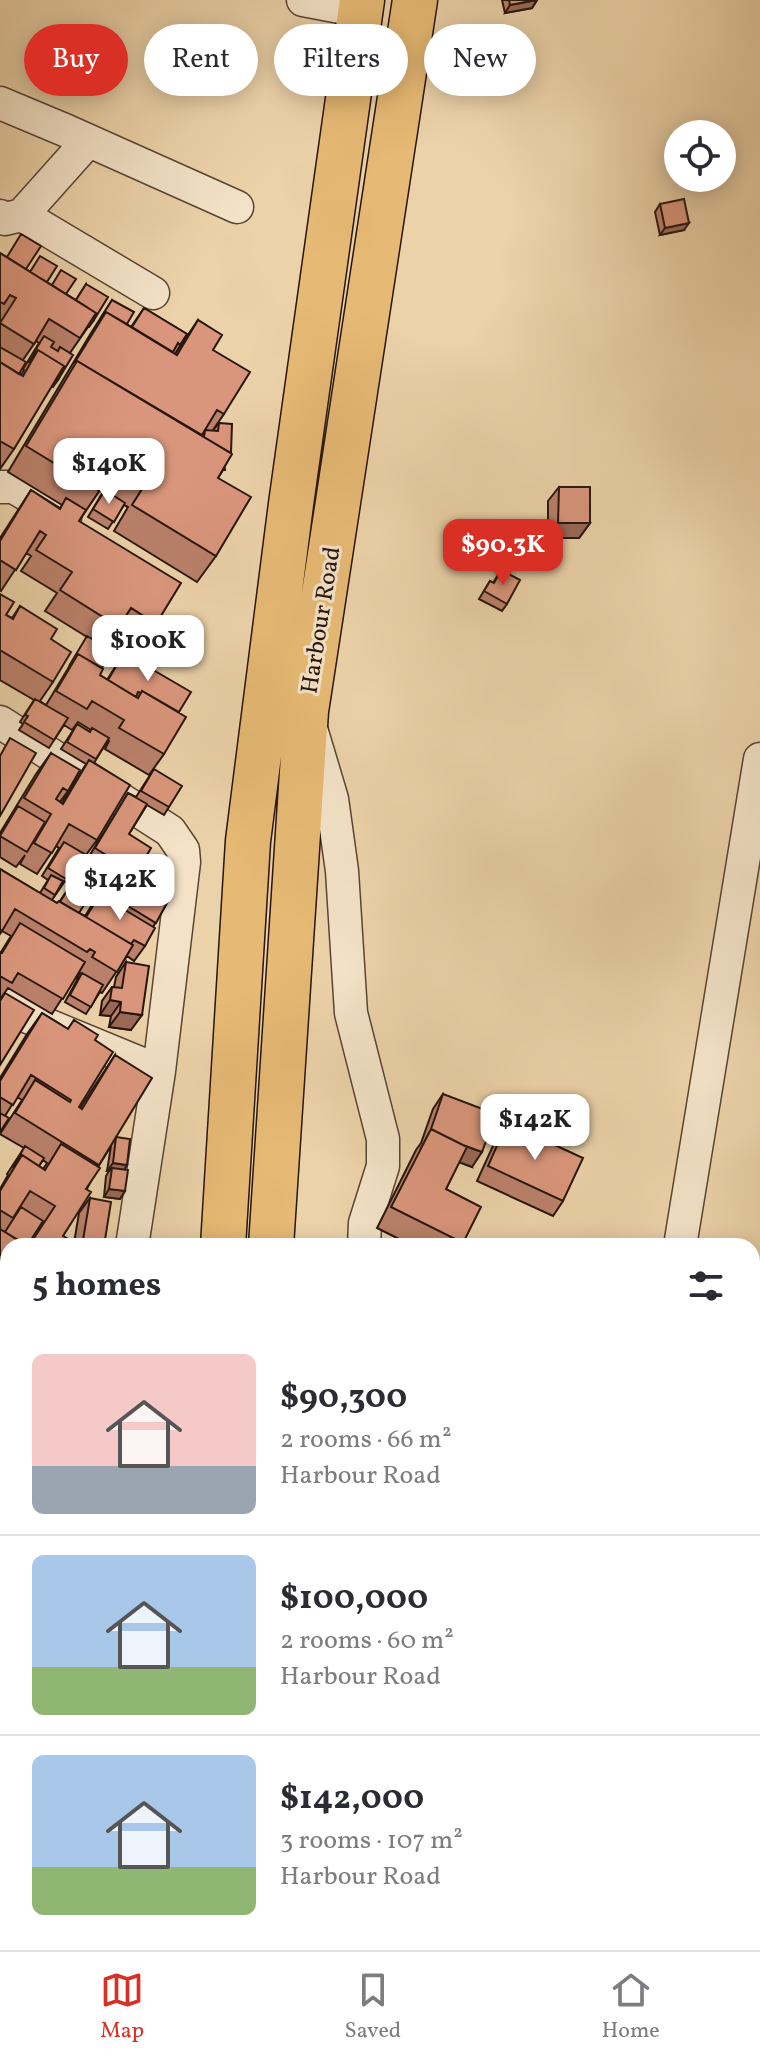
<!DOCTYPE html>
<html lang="en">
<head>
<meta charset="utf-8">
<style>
  body { margin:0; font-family:Vollkorn,serif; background:#f2f2f3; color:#2b2b33; height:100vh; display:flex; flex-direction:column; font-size:30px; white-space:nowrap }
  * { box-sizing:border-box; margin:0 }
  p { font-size:26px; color:#7c7c81 }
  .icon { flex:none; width:44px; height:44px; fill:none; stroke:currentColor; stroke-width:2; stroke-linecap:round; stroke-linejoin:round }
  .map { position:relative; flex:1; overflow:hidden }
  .details { position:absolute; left:0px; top:1238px; width:760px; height:712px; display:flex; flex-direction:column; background:#fff; border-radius:24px 24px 0 0; box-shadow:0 4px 20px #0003 }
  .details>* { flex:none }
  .hud { position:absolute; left:24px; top:24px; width:712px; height:72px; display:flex; gap:16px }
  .buttons { position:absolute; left:664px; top:120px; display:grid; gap:16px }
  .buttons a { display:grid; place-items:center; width:72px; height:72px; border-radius:50%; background:#fff; box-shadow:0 4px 20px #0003; font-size:40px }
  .price { position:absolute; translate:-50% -68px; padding:0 18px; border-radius:16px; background:#fff; color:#222; font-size:26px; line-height:52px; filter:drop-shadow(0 2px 4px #0008) }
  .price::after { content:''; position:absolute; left:50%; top:48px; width:24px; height:18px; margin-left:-12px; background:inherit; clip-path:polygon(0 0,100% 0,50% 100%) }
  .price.current { background:#d93025; color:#fff }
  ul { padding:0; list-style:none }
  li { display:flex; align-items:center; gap:24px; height:200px; padding:0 32px }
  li+li { border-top:2px solid #e1e1e2 }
  li span { display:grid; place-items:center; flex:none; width:224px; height:160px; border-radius:12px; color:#555 }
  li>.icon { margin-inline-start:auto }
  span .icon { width:96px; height:96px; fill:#fffc; stroke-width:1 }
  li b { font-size:34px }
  h2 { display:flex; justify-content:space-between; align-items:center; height:96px; padding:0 32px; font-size:34px }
  .pill { padding:0 28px; border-radius:36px; background:#fff; box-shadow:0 4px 20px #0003; font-size:28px; line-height:72px }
  .pill.current { background:#d93025; color:#fff }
  .dock { display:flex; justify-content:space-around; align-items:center; height:112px; border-top:2px solid #e1e1e2; background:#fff; font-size:22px; color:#7c7c81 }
  .dock a { display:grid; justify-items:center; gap:4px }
  .dock .current { color:#d93025 }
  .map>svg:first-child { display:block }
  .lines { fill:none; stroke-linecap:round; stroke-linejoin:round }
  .minor-casing { stroke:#584435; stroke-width:35 }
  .highway-casing { stroke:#27150e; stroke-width:47 }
  .minor { stroke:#f3e2c7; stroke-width:32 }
  .highway { stroke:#e6b974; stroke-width:44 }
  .wall { fill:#bb816b; stroke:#27150e; stroke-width:2; fill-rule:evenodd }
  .shaded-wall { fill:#996957; stroke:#27150e; stroke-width:2 }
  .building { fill:#da967c; stroke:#27150e; stroke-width:2 }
  .labels { text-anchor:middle; stroke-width:6; stroke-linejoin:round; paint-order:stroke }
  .street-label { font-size:24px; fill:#27150e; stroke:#f3e2c7 }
</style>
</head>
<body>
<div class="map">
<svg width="760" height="1950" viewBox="0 0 760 1950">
  <rect width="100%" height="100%" fill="#ecd2a9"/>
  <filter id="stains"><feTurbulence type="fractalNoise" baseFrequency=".0025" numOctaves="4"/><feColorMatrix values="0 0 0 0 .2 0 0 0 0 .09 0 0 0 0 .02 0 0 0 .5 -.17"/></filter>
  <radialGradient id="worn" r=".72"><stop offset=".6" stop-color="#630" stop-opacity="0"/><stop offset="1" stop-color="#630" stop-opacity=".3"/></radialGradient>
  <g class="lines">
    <!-- minor casing -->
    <g class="minor-casing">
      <path id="minor" d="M303,0L361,11
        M0,103L67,131L237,207
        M22,215L88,141
        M0,216L5,219L22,215L153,293
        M0,487H14L65,518
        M0,722L170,831L183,850L184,862L159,1071
        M312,732L332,799L342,871L351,1013L383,1139V1166L365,1223L364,1246
        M0,1002L16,1012L159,1071L132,1246
        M680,1246L760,759
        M752,1476L760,1428
        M752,1764L760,1765
        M0,1905L8,1909
        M30,1950L31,1942
        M561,1950L562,1942"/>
    </g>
    <!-- highway casing -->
    <g class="highway-casing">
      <path id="highway" d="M223,1246L248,841L291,504L362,0
        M271,1246L306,711L415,0
        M191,1950V1942
        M253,1950V1942"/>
    </g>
    <!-- minor -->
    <use href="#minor" class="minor"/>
    <!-- highway -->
    <use href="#highway" class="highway"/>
  </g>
  <!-- wall -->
  <path class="wall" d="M502,0H537L532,8L505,13Z
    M660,204L684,230L660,235L655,212Z
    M0,253L76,300L86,284L94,320L89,327H88L70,353L58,380L53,387L51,386L14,449L0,469ZM36,341L39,343L23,369L24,370L21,375L19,374L23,360Z
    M112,300L127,324L131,327L144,308L187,334L175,354L198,320L213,350L224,414L213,430L219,423L225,470H223L218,478L216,556L197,582L114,531L128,507L124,505L108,529L88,517L103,492L100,490L79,521L156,624L141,645L117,630L106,647L100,675L107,680L124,653L179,712L164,754L149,775L105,749L109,741L108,740L94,763L97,840L86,855L70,884L65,881L52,900L57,903L60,901L70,886L79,913L85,916L92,905L90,904L107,876L85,863L128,793L136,797L154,769L169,807L164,815L147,805L129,834L132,880L168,901L153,927L145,946L134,961L127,956L102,993L100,992L86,1014L65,1002L78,978H77L80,973L79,972L52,1014L8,988L1,998L0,997V952H1L11,936L2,931L0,934V869L40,893L48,880L42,876L59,848L56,846L37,874L20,864L25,855L16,867L0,857V833L36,774L51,753L68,791L60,802L62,803L86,764L61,749L77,724L90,732L91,730L78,722L72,730L64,725L49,748L19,730L23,724L20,722L34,700L0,680V594L6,615L12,618L20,606L51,639L53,682L40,701L46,705L87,637L45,611L57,593L21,571L31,556L26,553L1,591L0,590V538L31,490L60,508L62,505L8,472L91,333Z
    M559,487L590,523L579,538H548V501Z
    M501,570L507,604L502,611L479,599L490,581L493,583Z
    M126,962L131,1030L109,1027L111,1016L100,1015L102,1001L112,987H114L116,977Z
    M42,1013L68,1029L74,1020L95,1040L79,1107L80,1108L115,1055L116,1138L124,1170L125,1191L120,1199L104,1197L106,1176L109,1171H107L111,1146L98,1167L63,1236L74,1243L79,1213L90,1198L104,1246H28L39,1227L8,1246V1330L0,1343V1189L8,1175L7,1174L24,1148L0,1134L22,1100L17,1097L5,1116L0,1132V1078L27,1034ZM43,1160L47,1163L43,1169L39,1166Z
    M443,1094L472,1167L459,1162L446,1189L463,1243L461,1246H413L377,1228L416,1150L421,1143L433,1109Z
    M507,1123L563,1201L553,1216L477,1181L497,1137Z
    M8,1337V1434L6,1433L0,1441V1359L2,1356L0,1354V1351Z
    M0,1595L6,1598L8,1595V1669L2,1678L8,1681V1745L2,1753L8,1780L0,1793Z"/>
  <!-- shaded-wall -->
  <path class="shaded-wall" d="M537,0L532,8L505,13L510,5Z
    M689,223L684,230L660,235L665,228Z
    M558,523H590L579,538H548Z
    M110,1000L121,1002L111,1016L100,1015Z
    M120,1012L142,1015L131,1030L109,1027Z
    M429,1133L482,1152L472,1167L421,1148Z
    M113,1163L127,1165L122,1173L112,1168L109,1171H107Z
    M109,1189L125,1191L120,1199L104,1197Z"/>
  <!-- building -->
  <path class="building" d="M509,0H536L510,5Z
    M684,199L689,223L665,228L660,204Z
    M21,234L41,246L26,269L7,257Z
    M0,253L96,313L80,338L49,319L34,344L0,323L16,298L10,295L4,304L0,302Z
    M40,256L57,266L47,282L30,272Z
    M61,270L76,279L66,294L52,285Z
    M86,284L108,297L94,320L93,319L96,313L76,300Z
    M112,300L134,312L127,324L106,312L100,319Z
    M144,308L187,334L180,345L178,343L173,352L132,327Z
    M106,312L177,355L198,320L222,335L213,350L250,372L224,414L217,410L202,435L77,361L75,362Z
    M44,336L54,342L51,347L58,351L60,347L73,355L58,380L56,379L64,366L38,350L29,362H28Z
    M0,347L26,362L19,374L0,362Z
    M38,350L64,366L14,449L0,441V362L23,376Z
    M77,361L232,454L218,478L251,497L216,556L132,505L147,481L116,463L100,491L26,446Z
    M219,423L232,424L231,453L204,437L205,430L218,431Z
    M559,487H590V523H558Z
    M31,490L60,509L66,498L86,510L79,521L181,583L156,624L131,608L119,627L60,590L72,572L36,550L46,535L40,531L16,570L0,560V541Z
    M105,490L125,503L114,522L93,509Z
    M501,570L520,580L507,604L484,591L490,581L494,583Z
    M0,594L14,602L6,615L13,619L20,606L57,629L51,639L71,652L53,682L0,650Z
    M87,636L112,651L102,668L78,654L69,666Z
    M124,653L191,692L179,712L142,691L141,693L138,692L136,697L108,680Z
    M78,654L103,669L100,675L138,698L142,691L186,717L164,754L119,728L124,720L92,701L87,709L56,691Z
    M35,699L68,718L54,740L24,722L28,716L25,715Z
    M77,724L90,732L92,728L109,738L96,759L67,742Z
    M10,738L36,753L0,816V756Z
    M51,753L80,770L68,791L63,788L56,799L63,804L89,760L130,785L97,840L69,824L52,853L34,843L51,814L24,798Z
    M154,769L182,786L169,807L141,791Z
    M128,793L147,804L129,834L151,848L132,880L168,901L156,923L100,889L117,862L95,848Z
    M18,806L45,822L27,852L0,836Z
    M64,842L88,856L76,876L70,873L66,879L48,868Z
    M0,869L57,903L59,901L133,945L117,972L92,957L95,952L90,949L87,952L15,909L2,931L0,930Z
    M51,875L63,881L55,895L44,888Z
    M70,886L89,897L79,913L60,902Z
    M100,895L155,928L145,946L134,940L131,944L86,917Z
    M20,923L85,962L63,999L18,973L12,983L0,976V952L2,953Z
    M126,962L149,966L142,1015L120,1012L121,1002L110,1000L112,987L122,988Z
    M82,973L103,985L91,1007L70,995Z
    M5,993L34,1010L0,1065V1001Z
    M42,1013L68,1029L74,1020L98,1035L95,1040L113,1052L79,1107L82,1109L115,1055L152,1078L99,1165L15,1113L35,1080L70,1102L71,1100L31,1075L13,1105L0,1097V1081Z
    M443,1094L496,1114L482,1152L463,1145L431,1129Z
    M0,1113L9,1118L0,1132Z
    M507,1123L583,1158L563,1201L488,1166Z
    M431,1129L467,1147L446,1189L481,1207L463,1243L391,1207Z
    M116,1137L130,1139L127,1165L113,1163Z
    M61,1144L100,1168L86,1189L91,1192L63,1236L80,1246H46L34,1238L55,1206L30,1191L13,1218L0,1210V1191L22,1155L45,1170Z
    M25,1146L44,1158L39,1166L22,1155L14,1168L13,1167Z
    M112,1168L128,1170L125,1191L109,1189Z
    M90,1198L111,1202L104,1246H82Z
    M21,1207L43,1221L27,1246L5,1232Z
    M0,1229L28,1246H8V1291L3,1288L0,1293Z
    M0,1310L8,1315V1330L0,1343Z
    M5,1351L8,1353V1368L0,1364V1360Z
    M0,1364L8,1368V1430L0,1425Z
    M0,1476L8,1480V1546L3,1554L0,1552Z
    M0,1595L8,1600V1657L0,1652Z
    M0,1676L8,1681V1742L0,1737Z
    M0,1751L8,1756V1780L2,1789L0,1788Z"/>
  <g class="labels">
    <!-- street labels -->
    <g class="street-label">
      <text transform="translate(320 620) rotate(-81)" y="8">Harbour Road</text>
    </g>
  </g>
  <rect width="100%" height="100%" filter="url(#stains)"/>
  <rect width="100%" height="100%" fill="url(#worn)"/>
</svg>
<div class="buttons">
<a><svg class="icon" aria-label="locate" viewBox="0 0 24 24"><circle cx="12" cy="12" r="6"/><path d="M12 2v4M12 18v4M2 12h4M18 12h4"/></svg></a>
</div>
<b class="price" style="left:109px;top:506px">$140K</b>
<b class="price current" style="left:503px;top:587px">$90.3K</b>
<b class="price" style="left:148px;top:683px">$100K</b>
<b class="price" style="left:120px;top:922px">$142K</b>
<b class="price" style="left:535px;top:1162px">$142K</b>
<div class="hud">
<a class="pill current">Buy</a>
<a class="pill">Rent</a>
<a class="pill">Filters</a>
<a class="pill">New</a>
</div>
<section class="details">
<h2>5 homes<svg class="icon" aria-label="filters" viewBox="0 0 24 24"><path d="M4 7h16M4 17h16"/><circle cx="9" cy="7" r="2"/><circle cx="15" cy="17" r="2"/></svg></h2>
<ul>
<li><span style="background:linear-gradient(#f6c9c9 70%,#9aa5b1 0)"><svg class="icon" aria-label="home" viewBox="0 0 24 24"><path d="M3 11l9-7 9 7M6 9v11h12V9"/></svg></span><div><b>$90,300</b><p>2 rooms · 66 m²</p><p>Harbour Road</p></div></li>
<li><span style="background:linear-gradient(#a9c7e8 70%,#8fb573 0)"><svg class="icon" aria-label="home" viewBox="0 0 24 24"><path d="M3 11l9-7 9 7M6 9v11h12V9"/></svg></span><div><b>$100,000</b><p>2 rooms · 60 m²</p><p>Harbour Road</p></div></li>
<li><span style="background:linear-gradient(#a9c7e8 70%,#8fb573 0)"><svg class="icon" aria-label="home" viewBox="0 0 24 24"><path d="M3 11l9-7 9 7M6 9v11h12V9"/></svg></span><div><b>$142,000</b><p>3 rooms · 107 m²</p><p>Harbour Road</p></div></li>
</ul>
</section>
</div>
<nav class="dock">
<a class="current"><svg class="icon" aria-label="map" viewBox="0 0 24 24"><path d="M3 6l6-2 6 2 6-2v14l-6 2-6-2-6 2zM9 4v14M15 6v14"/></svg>Map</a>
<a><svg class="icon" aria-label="saved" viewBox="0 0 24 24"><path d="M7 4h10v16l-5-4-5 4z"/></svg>Saved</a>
<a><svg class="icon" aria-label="home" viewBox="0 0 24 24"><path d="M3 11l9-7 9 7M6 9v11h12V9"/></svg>Home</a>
</nav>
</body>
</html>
